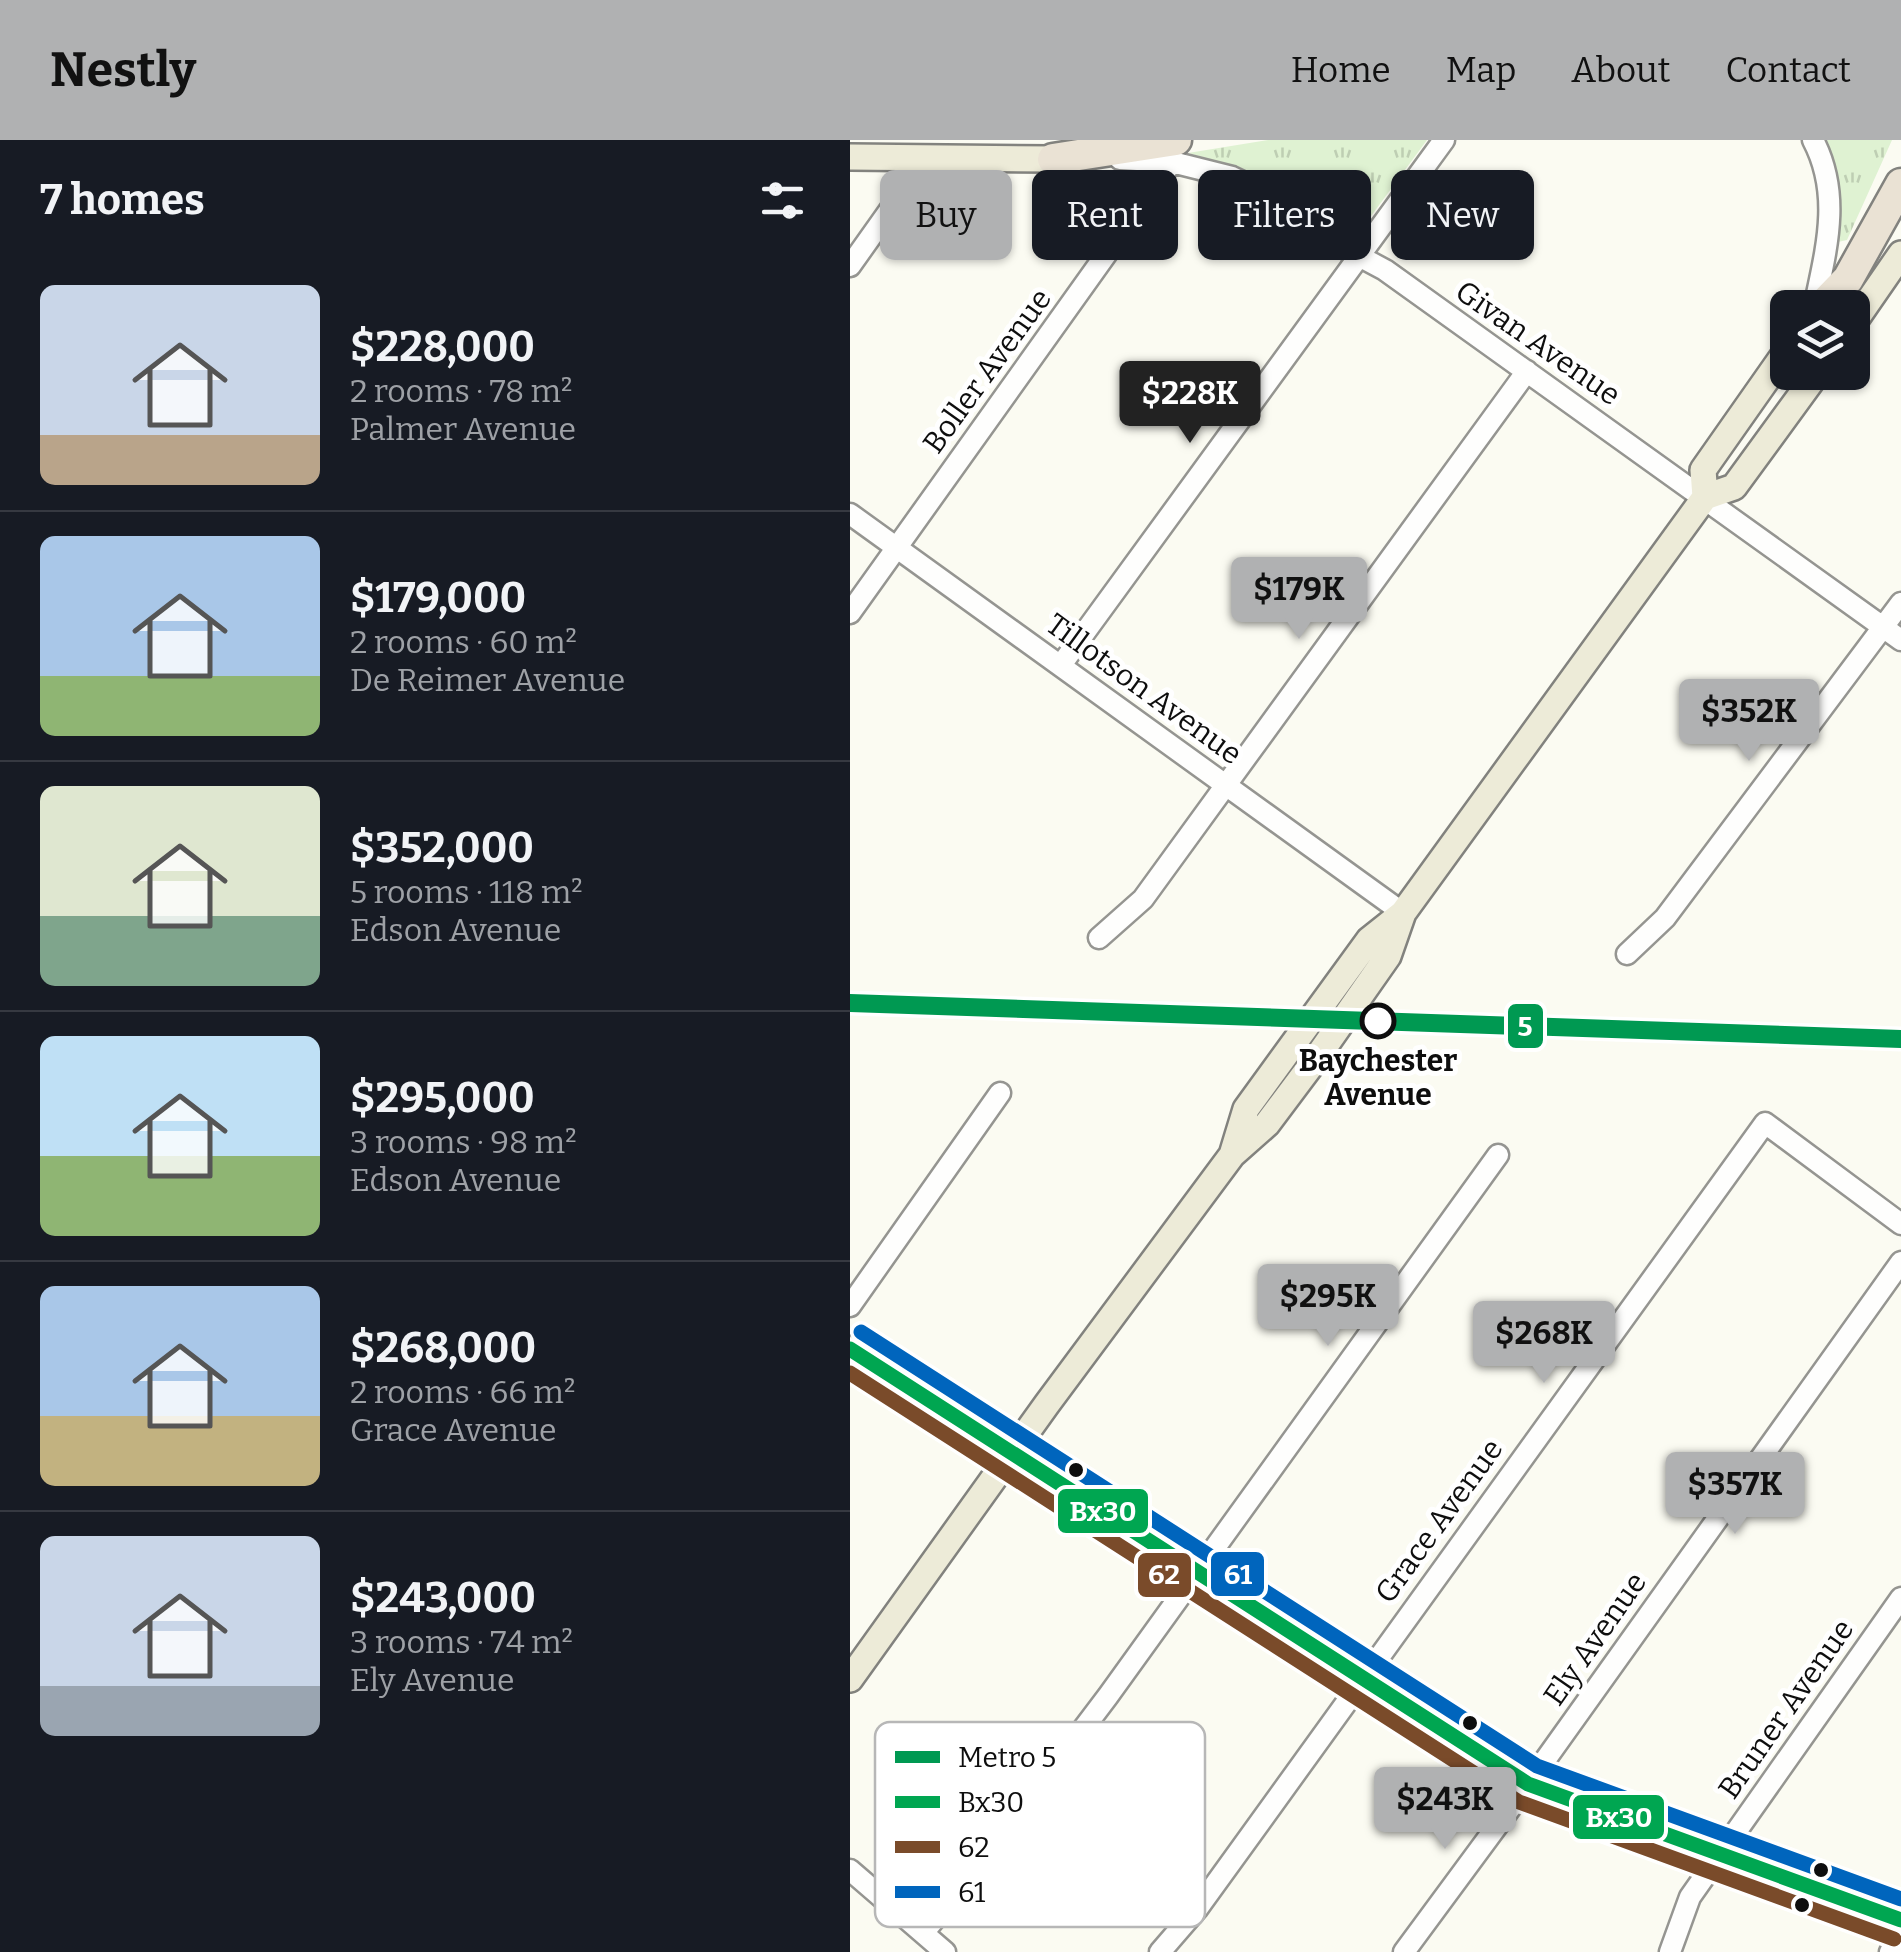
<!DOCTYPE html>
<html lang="en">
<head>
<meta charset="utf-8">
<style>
  body { margin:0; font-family:Bitter,serif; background:#20242c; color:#f1f3f6; height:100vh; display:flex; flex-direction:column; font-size:38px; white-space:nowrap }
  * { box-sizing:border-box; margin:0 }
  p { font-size:32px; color:#9ea1a6 }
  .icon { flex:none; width:55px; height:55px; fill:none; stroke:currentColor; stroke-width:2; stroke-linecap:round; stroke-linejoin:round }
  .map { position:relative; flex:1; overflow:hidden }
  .drawer { display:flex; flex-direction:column; background:#171b24; width:850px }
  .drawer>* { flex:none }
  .hud { position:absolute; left:30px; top:30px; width:870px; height:90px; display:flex; gap:20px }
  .buttons { position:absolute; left:920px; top:150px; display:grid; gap:20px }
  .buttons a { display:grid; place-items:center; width:100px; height:100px; border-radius:15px; background:#171b24; box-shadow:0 2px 8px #0004; font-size:50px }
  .price { position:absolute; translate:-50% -85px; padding:0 22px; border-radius:10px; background:#b0b1b2; color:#111; font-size:32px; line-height:65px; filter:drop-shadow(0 2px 5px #0008) }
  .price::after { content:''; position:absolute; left:50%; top:60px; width:30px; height:22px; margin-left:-15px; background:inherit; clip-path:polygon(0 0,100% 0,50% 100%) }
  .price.current { background:#222; color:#fff }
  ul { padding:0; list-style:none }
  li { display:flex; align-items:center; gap:30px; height:250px; padding:0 40px }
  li+li { border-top:2px solid #363941 }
  li span { display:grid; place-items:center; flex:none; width:280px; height:200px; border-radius:15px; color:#555 }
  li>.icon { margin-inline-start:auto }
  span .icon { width:120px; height:120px; fill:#fffc; stroke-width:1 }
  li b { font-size:42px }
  h2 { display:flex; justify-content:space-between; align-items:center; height:120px; padding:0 40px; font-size:42px }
  .tag { padding:0 35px; border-radius:15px; background:#171b24; box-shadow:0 2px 8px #0004; font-size:35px; line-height:90px }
  .tag.current { background:#b0b1b2; color:#111 }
  header { display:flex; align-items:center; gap:60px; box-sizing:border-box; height:140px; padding:0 50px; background:#b0b1b2; color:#111 }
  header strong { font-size:48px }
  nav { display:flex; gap:55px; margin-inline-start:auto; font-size:35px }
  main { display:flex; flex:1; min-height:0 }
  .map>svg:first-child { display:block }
  .grass { fill:url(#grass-tufts) }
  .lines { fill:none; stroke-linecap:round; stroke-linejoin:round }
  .minor-casing { stroke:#959591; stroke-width:25 }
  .major-casing { stroke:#82827e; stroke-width:30 }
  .highway-casing { stroke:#82827e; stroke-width:35 }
  .minor { stroke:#fefefd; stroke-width:20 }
  .major { stroke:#edebd8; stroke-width:25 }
  .highway { stroke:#eae2d4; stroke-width:30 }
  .bus-1-casing { stroke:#fff; stroke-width:22 }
  .bus-2-casing { stroke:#fff; stroke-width:22 }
  .bus-3-casing { stroke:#fff; stroke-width:22 }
  .bus-1 { stroke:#00a651; stroke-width:15 }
  .bus-2 { stroke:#7a4b2a; stroke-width:15 }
  .bus-3 { stroke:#0065bd; stroke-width:15 }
  .metro-1-casing { stroke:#fff; stroke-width:25 }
  .metro-1 { stroke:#009952; stroke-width:18 }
  .stop-dot { fill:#fff; stroke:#0e0e0e; stroke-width:5 }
  .bus-dot { fill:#0e0e0e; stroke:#fff; stroke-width:4 }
  .labels { text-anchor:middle; stroke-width:10; stroke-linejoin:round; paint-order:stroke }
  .street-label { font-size:30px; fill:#0e0e0e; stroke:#fff }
  .stop-label { font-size:30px; font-weight:bold; fill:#0e0e0e; stroke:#fff }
  .key { fill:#fff; stroke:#b7b7b7; stroke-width:2.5 }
  .key-label { font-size:28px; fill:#0e0e0e }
  .line-badge { stroke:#fff; stroke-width:4 }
  .badge-label { font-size:28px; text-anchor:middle; font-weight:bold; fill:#fff }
</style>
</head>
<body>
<header>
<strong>Nestly</strong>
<nav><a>Home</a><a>Map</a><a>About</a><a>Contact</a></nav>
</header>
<main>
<section class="drawer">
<h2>7 homes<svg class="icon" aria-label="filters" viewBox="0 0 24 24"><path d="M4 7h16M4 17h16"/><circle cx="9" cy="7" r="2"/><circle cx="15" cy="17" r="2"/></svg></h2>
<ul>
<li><span style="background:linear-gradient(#c9d6e8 75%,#b9a48a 0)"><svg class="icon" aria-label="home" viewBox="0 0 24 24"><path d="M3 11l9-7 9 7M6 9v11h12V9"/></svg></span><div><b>$228,000</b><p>2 rooms · 78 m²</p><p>Palmer Avenue</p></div></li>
<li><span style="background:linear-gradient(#a9c7e8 70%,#8fb573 0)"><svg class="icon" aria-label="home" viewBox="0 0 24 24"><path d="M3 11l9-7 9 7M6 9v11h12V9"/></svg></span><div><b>$179,000</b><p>2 rooms · 60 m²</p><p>De Reimer Avenue</p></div></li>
<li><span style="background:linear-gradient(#dfe7d0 65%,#7fa58c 0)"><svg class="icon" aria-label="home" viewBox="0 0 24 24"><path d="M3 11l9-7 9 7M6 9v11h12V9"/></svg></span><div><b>$352,000</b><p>5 rooms · 118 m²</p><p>Edson Avenue</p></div></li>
<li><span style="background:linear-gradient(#bfe0f5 60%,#8fb573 0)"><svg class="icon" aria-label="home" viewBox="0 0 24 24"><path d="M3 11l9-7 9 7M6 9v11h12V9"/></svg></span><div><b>$295,000</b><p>3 rooms · 98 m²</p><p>Edson Avenue</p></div></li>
<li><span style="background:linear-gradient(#a9c7e8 65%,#c2b280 0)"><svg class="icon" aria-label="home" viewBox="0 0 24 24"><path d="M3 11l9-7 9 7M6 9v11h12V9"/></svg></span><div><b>$268,000</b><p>2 rooms · 66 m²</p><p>Grace Avenue</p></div></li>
<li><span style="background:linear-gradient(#c9d6e8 75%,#9aa5b1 0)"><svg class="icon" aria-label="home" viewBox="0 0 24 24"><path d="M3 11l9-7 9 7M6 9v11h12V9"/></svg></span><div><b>$243,000</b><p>3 rooms · 74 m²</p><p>Ely Avenue</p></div></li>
</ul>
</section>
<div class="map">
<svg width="1051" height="1812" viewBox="0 0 1051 1812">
  <defs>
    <pattern id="grass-tufts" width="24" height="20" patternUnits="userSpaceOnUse" patternTransform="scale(2.5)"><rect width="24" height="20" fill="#dff2d2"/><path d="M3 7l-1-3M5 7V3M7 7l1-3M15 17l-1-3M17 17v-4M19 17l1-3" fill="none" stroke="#beceb3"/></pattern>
  </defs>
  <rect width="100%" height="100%" fill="#fbfbf2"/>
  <!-- grass -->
  <path class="grass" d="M418,0H577L510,91L494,95C445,60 397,28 338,13Z
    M971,0H1042L997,100L988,102L991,53Z"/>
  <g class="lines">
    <!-- minor casing -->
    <g class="minor-casing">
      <path id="minor" d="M963,0C992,55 976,110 964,168
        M270,19L322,22L382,37L407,49L490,106L535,130L1051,500
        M0,126L76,19
        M0,374L553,773
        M0,473L322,22
        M211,525L594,0
        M249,798L293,759L677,231
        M777,814L815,778L1051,463
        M0,1166L150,953
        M0,1730L95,1812
        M73,1793L131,1724L258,1556L648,1015
        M310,1812L348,1768L915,983L1051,1084
        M554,1812L678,1644L1051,1122
        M820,1812L840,1757L1051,1458
        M1040,1812L1051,1792"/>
    </g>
    <!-- major casing -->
    <g class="major-casing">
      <path id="major" d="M0,17L203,19
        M1002,185L1051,114
        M855,357L853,330L938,209
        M382,1015L396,969L519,800L553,773L855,357L884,347L968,232
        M0,1209L678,1644L1051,1780
        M0,1539L197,1264L382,1015L417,984L468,916L538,816L553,773"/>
    </g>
    <!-- highway casing -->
    <g class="highway-casing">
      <path id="highway" d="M203,19L326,0
        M970,168L998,139L1051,44"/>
    </g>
    <!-- minor -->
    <use href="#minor" class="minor"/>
    <!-- major -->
    <use href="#major" class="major"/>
    <!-- highway -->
    <use href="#highway" class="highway"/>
    <!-- bus-1 casing -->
    <g class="bus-1-casing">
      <path id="bus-1" d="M0,1209L678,1644L1051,1780"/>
    </g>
    <!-- bus-2 casing -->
    <g class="bus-2-casing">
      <path id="bus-2" d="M0,1233L669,1662L1044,1799"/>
    </g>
    <!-- bus-3 casing -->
    <g class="bus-3-casing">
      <path id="bus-3" d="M11,1192L687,1626L1051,1759"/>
    </g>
    <!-- bus-1 -->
    <use href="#bus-1" class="bus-1"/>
    <!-- bus-2 -->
    <use href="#bus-2" class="bus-2"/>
    <!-- bus-3 -->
    <use href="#bus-3" class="bus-3"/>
    <!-- metro-1 casing -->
    <g class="metro-1-casing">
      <path id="metro-1" d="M0,863L1051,899"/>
    </g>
    <!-- metro-1 -->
    <use href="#metro-1" class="metro-1"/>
  </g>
  <!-- markers -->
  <circle class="stop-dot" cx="528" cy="881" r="16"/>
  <g class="bus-dot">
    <circle cx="226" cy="1330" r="9"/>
    <circle cx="620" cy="1583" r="9"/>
    <circle cx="971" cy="1730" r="9"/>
    <circle cx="952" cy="1765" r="9"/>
  </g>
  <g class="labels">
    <!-- street labels -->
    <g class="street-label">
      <text transform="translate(688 203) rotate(35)" y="10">Givan Avenue</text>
      <text transform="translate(137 231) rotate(-54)" y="10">Boller Avenue</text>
      <text transform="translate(294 549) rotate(36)" y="10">Tillotson Avenue</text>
      <text transform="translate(589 1381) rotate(-54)" y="10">Grace Avenue</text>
      <text transform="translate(745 1499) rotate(-55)" y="10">Ely Avenue</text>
      <text transform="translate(936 1569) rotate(-55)" y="10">Bruner Avenue</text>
    </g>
    <!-- stop labels -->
    <g class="stop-label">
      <text x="528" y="931">Baychester<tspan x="528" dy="34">Avenue</tspan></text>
    </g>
  </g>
  <!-- legend -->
  <rect x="25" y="1582" width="330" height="205" rx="15" class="key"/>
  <rect x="45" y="1611" width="45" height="12" fill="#009952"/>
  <rect x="45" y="1656" width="45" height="12" fill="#00a651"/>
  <rect x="45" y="1701" width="45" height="12" fill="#7a4b2a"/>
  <rect x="45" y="1746" width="45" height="12" fill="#0065bd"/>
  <g class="key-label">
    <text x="108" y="1627">Metro 5</text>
    <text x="108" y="1672">Bx30</text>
    <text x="108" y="1717">62</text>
    <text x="108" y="1762">61</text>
  </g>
  <g class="line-badge">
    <rect x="656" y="862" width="39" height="48" rx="10" fill="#009952"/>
    <rect x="206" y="1347" width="94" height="48" rx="10" fill="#00a651"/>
    <rect x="359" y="1410" width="57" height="48" rx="10" fill="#0065bd"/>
    <rect x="286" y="1411" width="57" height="48" rx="10" fill="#7a4b2a"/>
    <rect x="721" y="1653" width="95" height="48" rx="10" fill="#00a651"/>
  </g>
  <g class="badge-label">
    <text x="675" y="896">5</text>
    <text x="253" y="1381">Bx30</text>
    <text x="388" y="1444">61</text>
    <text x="314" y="1444">62</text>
    <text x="769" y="1687">Bx30</text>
  </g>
</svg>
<div class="buttons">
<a><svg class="icon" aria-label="layers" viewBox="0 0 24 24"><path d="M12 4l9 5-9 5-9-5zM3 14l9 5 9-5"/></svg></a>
</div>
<b class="price current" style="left:340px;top:306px">$228K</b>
<b class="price" style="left:449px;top:502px">$179K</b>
<b class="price" style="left:899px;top:624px">$352K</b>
<b class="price" style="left:478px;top:1209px">$295K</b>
<b class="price" style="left:694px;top:1246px">$268K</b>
<b class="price" style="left:885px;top:1397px">$357K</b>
<b class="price" style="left:595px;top:1712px">$243K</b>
<div class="hud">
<a class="tag current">Buy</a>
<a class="tag">Rent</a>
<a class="tag">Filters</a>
<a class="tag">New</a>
</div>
</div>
</main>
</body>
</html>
